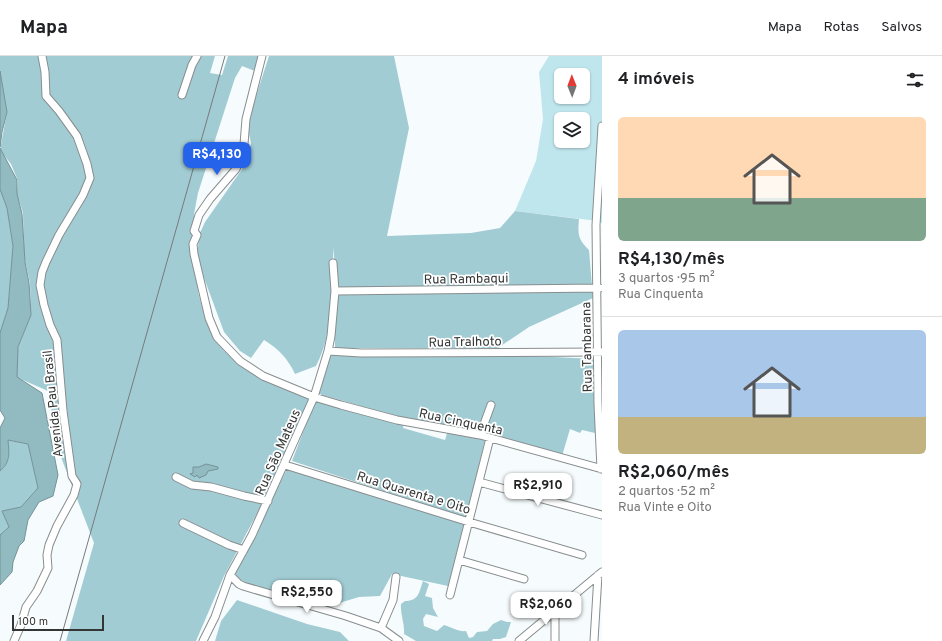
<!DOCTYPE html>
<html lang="pt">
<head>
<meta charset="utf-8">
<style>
  body { margin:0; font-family:Overpass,sans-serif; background:#f2f2f2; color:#202124; height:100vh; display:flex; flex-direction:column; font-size:15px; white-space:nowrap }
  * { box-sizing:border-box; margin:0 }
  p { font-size:13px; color:#757577 }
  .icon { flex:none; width:22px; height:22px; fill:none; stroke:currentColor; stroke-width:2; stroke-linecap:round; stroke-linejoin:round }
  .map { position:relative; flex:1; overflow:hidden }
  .details { display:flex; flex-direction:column; background:#fff; width:340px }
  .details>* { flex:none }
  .needle { width:26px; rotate:359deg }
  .fabs { position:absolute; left:554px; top:12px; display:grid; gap:8px }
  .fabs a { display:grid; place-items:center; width:36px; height:36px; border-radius:6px; background:#fff; box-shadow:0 1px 3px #0004; font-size:20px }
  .scale { position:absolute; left:12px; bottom:10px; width:92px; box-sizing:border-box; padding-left:4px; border:2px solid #343636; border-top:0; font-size:11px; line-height:14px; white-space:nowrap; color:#343636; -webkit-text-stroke:3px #fff; paint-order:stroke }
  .price { position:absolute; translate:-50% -34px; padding:0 9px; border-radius:8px; background:#fff; color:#222; font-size:13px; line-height:26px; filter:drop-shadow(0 1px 2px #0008) }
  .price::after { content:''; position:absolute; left:50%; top:24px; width:12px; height:9px; margin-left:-6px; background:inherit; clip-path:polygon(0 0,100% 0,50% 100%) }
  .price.active { background:#2563eb; color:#fff }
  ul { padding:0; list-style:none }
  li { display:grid; align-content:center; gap:8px; height:212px; padding:0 16px }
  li+li { border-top:1px solid #e0e0e0 }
  li span { display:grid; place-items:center; height:124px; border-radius:6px; color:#555 }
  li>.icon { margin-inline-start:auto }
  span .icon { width:72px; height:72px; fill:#fffc; stroke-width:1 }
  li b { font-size:17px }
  h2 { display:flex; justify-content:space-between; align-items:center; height:48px; padding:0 16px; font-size:17px }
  header { display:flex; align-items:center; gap:24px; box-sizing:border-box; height:56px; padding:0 20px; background:#fff; border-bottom:1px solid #e0e0e0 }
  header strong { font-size:19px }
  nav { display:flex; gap:22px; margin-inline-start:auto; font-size:14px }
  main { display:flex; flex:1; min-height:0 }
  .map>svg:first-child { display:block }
  .green { fill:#bfe6ed; fill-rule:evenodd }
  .forest { fill:#a2ccd4 }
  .water { fill:#91bac1; stroke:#759297 }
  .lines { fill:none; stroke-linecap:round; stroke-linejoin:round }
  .minor-casing { stroke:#888d8e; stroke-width:9 }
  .minor { stroke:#fff; stroke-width:7 }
  .tram { stroke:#777b7b; stroke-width:1 }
  .labels { text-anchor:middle; stroke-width:3.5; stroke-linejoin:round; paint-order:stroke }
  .street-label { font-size:13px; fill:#343636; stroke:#fff }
</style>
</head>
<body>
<header>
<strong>Mapa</strong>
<nav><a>Mapa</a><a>Rotas</a><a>Salvos</a></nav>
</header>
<main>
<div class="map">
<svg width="602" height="585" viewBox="0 0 602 585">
  <rect width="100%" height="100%" fill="#f6fcfd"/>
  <!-- green -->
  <path class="green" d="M549,0H602V167L598,165L515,155L536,105L543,63L539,16ZM561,19H583V41H561ZM561,63H583V85H561Z"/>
  <!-- forest -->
  <path class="forest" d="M0,0H215L210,17L222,19L228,0H258L255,15L242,10L235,22L198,137L194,158L198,236L206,265L224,295L268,322L314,341L291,393L224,520L196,585H66L94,487L59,396L48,335L16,321L18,292L31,259L30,227L24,199L23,157L17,138L18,125L11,108L0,94L7,56L0,15Z
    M269,0H394L409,72L387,180L471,177L500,172L515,155L579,163C578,177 577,183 589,194L593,242L529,271L498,292H335L334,192C329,231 335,275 316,310L295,318C288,303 279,293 264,284L251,302L240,295L224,276L197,203L199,179L205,166L247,106L251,87L247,68Z
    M0,133L7,152L13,190L8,252L0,277Z
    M329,297L490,298L595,303V377L582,374L580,377L570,373L562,400L392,359L319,338Z
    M315,345L404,366L403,372L445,384L448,374L485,384L466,462L292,405Z
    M7,384L28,388L38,432L21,451L2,455L9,471L0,479V415L5,410Z
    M287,413L464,468L448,530L392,518L380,540L359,541L326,551L243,526L234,517Z
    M423,525L429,528L425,540L432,542L433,552L438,561L426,558L423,563L424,570L437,575L444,569C451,571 459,576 466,575L469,582L473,581L477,576L487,575L493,568L501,564L507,566H511L506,581L500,583H493L492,585H416L404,578C405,568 400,558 401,548L405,545C419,545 419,536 423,525Z
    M237,544L307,568L340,576L349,585H215L221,565Z"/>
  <!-- water -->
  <path class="water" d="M0,15L7,56L2,76L0,91Z
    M0,92L17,124V138L22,158L25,206L29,227L31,259L18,291L17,321L42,337L58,419L53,440L39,446L28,464L24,485L19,490L13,506L12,516L0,529V479L9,471L2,455L21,451L38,432L28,388L8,384C9,396 11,406 0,415V372L5,362L0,354V277L8,252L13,190L7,152L0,133Z
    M206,408L218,411V413L208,415L206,419L199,422L197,419L195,421L190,418L193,417V411H199Z"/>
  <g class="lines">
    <!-- minor casing -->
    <g class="minor-casing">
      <path id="minor" d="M262,0L246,63L244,88L240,104L236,113L210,143L199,159L194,175L197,179L193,188L194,198L209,262L217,281L240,305L263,320L314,341L341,349L397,364L480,379L602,413
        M182,39L192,9L197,0
        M335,235L600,232
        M328,295L361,297L602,296
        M480,379L491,349
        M285,409L469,466L582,499
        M601,413L598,348L596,169L602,70
        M176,421L192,429L211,431L244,440L268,445
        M479,426L602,459
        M183,467L229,489L244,494
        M459,504L524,523
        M230,519L239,528L243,530L346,560L381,572L399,585
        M450,539L490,382
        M381,572L393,544L396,521
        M14,585L21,569L26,551L37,535L48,512L47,499L49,489L57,470L74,439L77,428L72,420L63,355L57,284L50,269L44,249L40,229L42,216L46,206L59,179L83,139L90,122L87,108L77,80L59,55L46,40L45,16L42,0
        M203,585L215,561L230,519L252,479L314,341L328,295L331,280L335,235L333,207
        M519,585L602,516
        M555,585V555
        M594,585L598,519"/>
    </g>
    <!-- minor -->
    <use href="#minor" class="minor"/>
    <!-- tram -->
    <path class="tram" d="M60,585L225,0"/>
  </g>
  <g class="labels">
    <!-- street labels -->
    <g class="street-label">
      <text transform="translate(466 222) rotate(-1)" y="5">Rua Rambaqui</text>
      <text transform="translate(465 285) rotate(-1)" y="5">Rua Tralhoto</text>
      <text transform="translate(586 291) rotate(-91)" y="5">Rua Tambarana</text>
      <text transform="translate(52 348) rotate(-96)" y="5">Avenida Pau Brasil</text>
      <text transform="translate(461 365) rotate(12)" y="5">Rua Cinquenta</text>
      <text transform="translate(277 396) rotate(-66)" y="5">Rua São Mateus</text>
      <text transform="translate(414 436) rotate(17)" y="5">Rua Quarenta e Oito</text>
    </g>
  </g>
</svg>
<div class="fabs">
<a><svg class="needle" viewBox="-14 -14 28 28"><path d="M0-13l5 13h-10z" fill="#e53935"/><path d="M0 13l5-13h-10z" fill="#757577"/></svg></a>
<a><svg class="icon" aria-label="layers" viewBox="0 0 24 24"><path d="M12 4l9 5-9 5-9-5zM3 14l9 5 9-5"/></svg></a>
</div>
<div class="scale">100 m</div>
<b class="price active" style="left:217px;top:120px">R$4,130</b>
<b class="price" style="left:538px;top:451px">R$2,910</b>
<b class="price" style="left:307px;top:558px">R$2,550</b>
<b class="price" style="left:546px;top:570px">R$2,060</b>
</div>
<section class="details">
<h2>4 imóveis<svg class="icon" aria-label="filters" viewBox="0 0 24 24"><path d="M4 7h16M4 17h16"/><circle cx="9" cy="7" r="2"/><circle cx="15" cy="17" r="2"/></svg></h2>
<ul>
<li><span style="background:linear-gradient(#ffd9b3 65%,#7fa58c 0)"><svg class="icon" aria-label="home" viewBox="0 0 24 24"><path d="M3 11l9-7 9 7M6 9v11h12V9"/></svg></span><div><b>R$4,130/mês</b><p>3 quartos · 95 m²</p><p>Rua Cinquenta</p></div></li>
<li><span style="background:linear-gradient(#a9c7e8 70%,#c2b280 0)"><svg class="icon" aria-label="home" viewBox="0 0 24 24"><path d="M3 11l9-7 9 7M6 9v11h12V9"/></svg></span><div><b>R$2,060/mês</b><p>2 quartos · 52 m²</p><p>Rua Vinte e Oito</p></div></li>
</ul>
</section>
</main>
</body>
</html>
